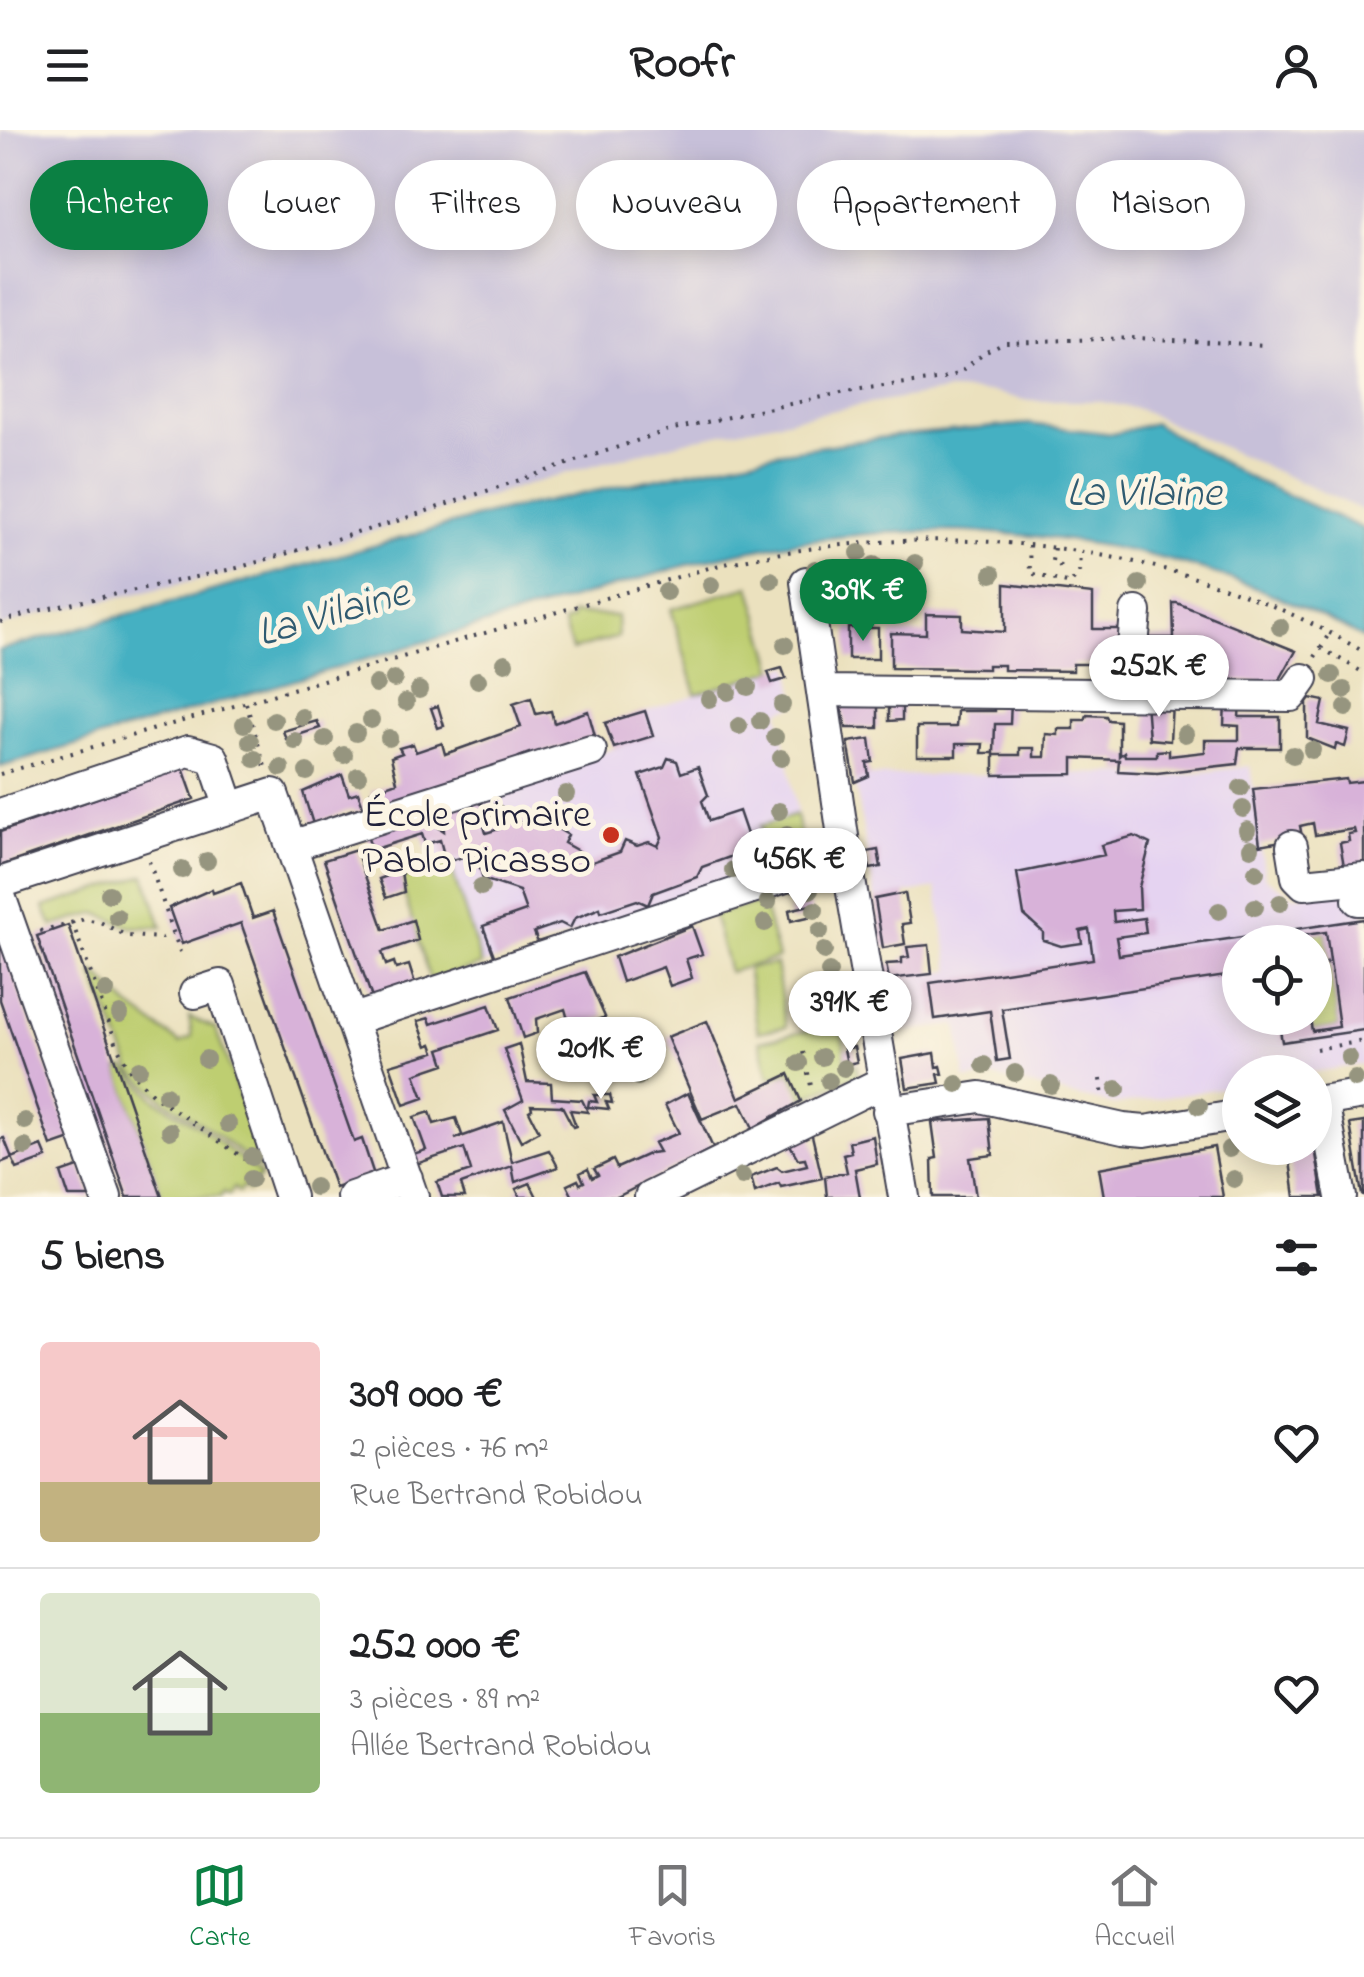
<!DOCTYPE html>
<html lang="fr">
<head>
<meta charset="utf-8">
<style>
  body { margin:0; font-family:"Indie Flower",sans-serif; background:#f6f6f6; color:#202124; height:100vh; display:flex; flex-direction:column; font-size:38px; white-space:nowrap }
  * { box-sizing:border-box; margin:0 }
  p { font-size:32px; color:#757577 }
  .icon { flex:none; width:55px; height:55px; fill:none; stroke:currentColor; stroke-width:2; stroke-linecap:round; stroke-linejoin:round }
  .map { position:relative; height:1067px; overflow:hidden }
  .side { display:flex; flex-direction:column; background:#fff; flex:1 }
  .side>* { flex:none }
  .hud { position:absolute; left:30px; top:30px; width:1305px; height:90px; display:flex; gap:20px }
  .tools { position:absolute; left:1222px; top:795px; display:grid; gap:20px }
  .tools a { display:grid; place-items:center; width:110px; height:110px; border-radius:50%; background:#fff; box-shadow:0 5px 25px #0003; font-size:50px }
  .price { position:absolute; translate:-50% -85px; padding:0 22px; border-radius:35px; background:#fff; color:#222; font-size:32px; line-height:65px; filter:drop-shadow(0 2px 5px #0008) }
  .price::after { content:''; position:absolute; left:50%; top:60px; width:30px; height:22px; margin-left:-15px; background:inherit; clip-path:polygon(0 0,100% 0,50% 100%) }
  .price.active { background:#0b8043; color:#fff }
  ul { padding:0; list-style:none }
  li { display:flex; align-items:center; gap:30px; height:250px; padding:0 40px }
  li+li { border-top:2px solid #e0e0e0 }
  li span { display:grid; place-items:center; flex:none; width:280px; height:200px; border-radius:10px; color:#555 }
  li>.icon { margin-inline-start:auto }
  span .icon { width:120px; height:120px; fill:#fffc; stroke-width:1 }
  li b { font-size:42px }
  h2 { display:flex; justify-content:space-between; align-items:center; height:120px; padding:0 40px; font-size:42px }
  .tag { padding:0 35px; border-radius:45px; background:#fff; box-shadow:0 5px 25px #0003; font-size:35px; line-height:90px }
  .tag.active { background:#0b8043; color:#fff }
  header { display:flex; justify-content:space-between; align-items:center; height:130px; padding:0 40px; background:#fff; font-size:45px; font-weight:700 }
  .tabs { display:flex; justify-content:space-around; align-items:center; height:140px; border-top:2px solid #e0e0e0; background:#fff; font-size:28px; color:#757577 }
  .tabs a { display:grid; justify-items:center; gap:5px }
  .tabs .active { color:#0b8043 }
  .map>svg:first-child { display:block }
  .built { fill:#e5d3f1; fill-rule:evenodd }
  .industrial { fill:#c7c0d9 }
  .green { fill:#bece71; stroke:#707856; stroke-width:2.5 }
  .water { fill:#44b0c2; stroke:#33697e; stroke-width:2.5 }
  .building { fill:#d8b2d9 }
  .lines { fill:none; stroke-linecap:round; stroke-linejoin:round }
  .minor-casing { stroke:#403f4f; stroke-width:34 }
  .path { stroke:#403f4f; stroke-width:4; stroke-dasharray:2.5 8; stroke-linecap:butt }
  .minor { stroke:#fff; stroke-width:30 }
  .tree { fill:#96957f }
  .poi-dot { fill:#c8321e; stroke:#fcf5e5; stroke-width:4 }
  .labels { text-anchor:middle; stroke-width:10; stroke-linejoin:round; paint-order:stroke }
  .poi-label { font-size:40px; fill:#22223b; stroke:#fcf5e5; text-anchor:end }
  .water-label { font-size:42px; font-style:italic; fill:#305b71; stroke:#fcf5e5 }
</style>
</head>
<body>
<header><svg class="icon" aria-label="menu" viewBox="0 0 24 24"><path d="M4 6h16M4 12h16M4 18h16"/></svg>Roofr<svg class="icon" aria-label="person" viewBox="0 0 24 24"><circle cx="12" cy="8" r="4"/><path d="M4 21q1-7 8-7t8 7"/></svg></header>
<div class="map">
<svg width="1364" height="1067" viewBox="0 0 1364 1067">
  <rect width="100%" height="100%" fill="#fcf5e5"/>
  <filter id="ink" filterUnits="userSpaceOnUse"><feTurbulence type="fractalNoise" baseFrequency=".01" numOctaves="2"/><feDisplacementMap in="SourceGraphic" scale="20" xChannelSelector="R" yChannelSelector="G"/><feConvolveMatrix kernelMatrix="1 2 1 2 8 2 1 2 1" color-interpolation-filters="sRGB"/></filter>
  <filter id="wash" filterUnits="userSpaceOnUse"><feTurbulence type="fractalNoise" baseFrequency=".0048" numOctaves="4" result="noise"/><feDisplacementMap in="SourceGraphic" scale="40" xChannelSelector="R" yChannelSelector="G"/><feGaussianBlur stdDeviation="2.25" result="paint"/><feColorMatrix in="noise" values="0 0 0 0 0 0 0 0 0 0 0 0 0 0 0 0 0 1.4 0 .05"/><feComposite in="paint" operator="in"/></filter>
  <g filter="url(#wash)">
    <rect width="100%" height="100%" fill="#ebe1be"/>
    <!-- built -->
    <path class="built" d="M790,535L797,575L779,581L805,727L482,835L450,733L433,738L415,684L652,606L645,581Z
      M1250,636L1265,748L1293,766L1356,756L1364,782V934L1315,942H1240V955L1115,975L993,947L966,950L957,895L898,902L889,849L951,841L936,758L875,769L855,652L864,646L1129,643L1131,647L1146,644L1147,650ZM1240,812H1315V888H1240Z"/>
    <!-- industrial -->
    <path class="industrial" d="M0,0H1364V381L1138,279L1097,271H1029L992,262L947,261L840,279L694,309L597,334L237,442L38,485L0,497Z"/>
    <!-- green -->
    <path class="green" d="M750,456L775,540L696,564L671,479Z
      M572,484L617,486L618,507L572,520L563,493L571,490Z
      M796,685L803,720L773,735L760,696Z
      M450,734L482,835L430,851L400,749Z
      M145,745L162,797H130L97,783L52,796L44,777Z
      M763,772L778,828L729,842L713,784Z
      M1326,802L1339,897L1312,901L1310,888H1315V812H1299L1298,806Z
      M776,834L786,897L758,902L747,838Z
      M95,842L128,875L180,913L192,907L189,887L215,898L265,1033L261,1039L208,998L164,970L132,941L93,844Z
      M842,893L846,934H856L858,945L804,968L791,943L769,948L760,911Z
      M125,937L155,969L203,999L261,1045L248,1061L243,1057L239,1062L234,1058L229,1065L224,1062L220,1067H162L118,939Z"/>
    <!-- water -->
    <path class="water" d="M1154,293L1249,348L1364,399V509C1162,394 916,376 694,433L0,637V520L488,384L776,323L893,306L1028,294L1113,304Z"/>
    <g id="blocks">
      <!-- building -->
      <path class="building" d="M865,451L871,488L827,489L821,455Z
        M1005,454L1093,464V499H1125V534H1073V541L1004,540V535H988V539L891,538V503L926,504V484L962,485V499L1005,502Z
        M1173,473H1177L1296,521L1279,551H1173L1174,543L1140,542V508H1174Z
        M848,498H878V529H848Z
        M782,538L786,549L772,553L768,542Z
        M531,568L536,584L551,581L554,593L588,581L595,606L531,627L529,623L519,627L520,630L376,678L371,661L397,652L391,627L402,623L399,618L413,614L416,622L442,613L445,624L521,597L513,574Z
        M1310,568L1324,571L1319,594L1349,601L1345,617L1336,614L1335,619L1307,608V572Z
        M889,569L902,570V590L889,591Z
        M878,570V598H846L841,573Z
        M995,570L1011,571L1010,594H995L994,623H982L983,614H956V626H917V597H956L957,581H995Z
        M1146,572H1172L1170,611L1149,609Z
        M1225,572H1240L1239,587H1280V618H1239L1237,634L1157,643L1118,641L1119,630L1073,628V644L994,645V625H1020V618H1034V627H1045L1046,604L1058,605V599H1074V590H1085L1087,585L1106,586L1108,590L1119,591V626L1124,622L1125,626H1157V621L1169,620V626L1205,622V610H1239V596L1224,595Z
        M438,576L444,596L438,598L431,578Z
        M645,581L653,606L614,618L605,593Z
        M317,591L320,598L286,609L283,601Z
        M870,609L873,632L867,633L869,646L855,652L848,612Z
        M668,628L677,631L681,643L698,637L708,665L702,671L709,691L739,681L752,719L702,737L697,747L653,763L648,775L637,770L601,782L600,778L575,788L570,798L560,793L534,802L539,816L496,831L483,796L526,781L519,761L483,749L476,723L453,730L444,725L440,710L425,714L422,704L372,720L365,700L432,678L438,697L444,701L443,688L448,679L475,671L484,675L488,687L484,696L486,703L499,699L506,686L526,695L531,687L541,692L553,688L558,699L568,705L564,713L580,722L584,735L620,722L625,711L637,716L649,712L658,716L662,707L640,645L664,637Z
        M183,638L194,669L0,736V702Z
        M342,645L349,665L358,662L364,679L354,683L353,679L313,694L303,662Z
        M1346,649L1347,653L1364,651V739L1345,742L1340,713L1349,711L1348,704L1355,703L1354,699L1315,705L1313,693L1300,696L1302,707L1260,715L1253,659Z
        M1134,706L1150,714L1139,757L1140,779L1113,781L1114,792L1144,788L1146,803L1116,807L1119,825L1364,789V900L1282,912L1278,888H1310L1312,901L1339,897L1326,802L1298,806L1299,812H1240V844L1002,879L1010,929L997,931L990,881L935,889L930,853L1093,829L1089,799L1080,801L1082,813L1061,816L1043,810V802L1024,785L1017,743L1104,725L1101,715Z
        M356,720L384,800L413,790L418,810L382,822L386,835L394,832L396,839L409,835L415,854L372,868L324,730Z
        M878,720L881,737L870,739L867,722Z
        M401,741L404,762L386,768L379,749Z
        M241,753L253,788L273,781L354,1012L362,1009L374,1045L335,1058L241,793L182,814L169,778L212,759L213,763Z
        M905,763L910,793L902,794L905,814L883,818L875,769Z
        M810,775L812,786L791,791L789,780Z
        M68,795L118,939L162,1067H127L37,806Z
        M692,796L702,824L686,829L692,848L670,856L663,837L622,852L614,827Z
        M0,808L71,1009L51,1016L0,870Z
        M929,815L932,844L889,849L886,834L902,833V828L909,827L907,817Z
        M585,842L605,887L571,900L565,879L536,889L537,903L523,908L510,867Z
        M489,875L498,900L440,919L445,934L415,944L424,968L404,975L390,935L435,922L432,914L427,916L418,891L429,888L431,894Z
        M707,891L739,968L789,944L801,971L753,998L741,973L702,989L667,907Z
        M519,914L527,952L551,953L552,968L582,970L588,982L570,980L576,996L573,997L562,976L531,975L532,979L529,981L539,1001L521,1011L505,980L523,970L504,919Z
        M854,917L857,932L847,934L844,919Z
        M935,923L937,937L941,936L943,944H938L940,953L907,958L902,929Z
        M688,963L713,1018L617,1067H573L567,1055L578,1050L580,1054L584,1052L580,1043L588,1039L592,1048L598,1045L594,1039L613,1030L617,1038L650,1023L659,1022L654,1013L679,1003L665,975Z
        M594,965H610L612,973L606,972L609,979L588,977L589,971L597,972Z
        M430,982L434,994L456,988L462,1005L455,1009L503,992L512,1032L549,1020L558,1037L515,1052L512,1036L461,1054L465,1067H442L437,1052L471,1041L464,1018L416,1034L413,1024L426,1020L414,987Z
        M989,988L993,1025L970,1028L976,1067H933L932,1029L937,1028L932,992Z
        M1364,992V1065H1362L1350,994Z
        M811,1001L822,1048L781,1057L779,1053L755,1062L751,1047L777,1037L782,1041L807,1035L805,1028L798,1029L789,1013Z
        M873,1006L877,1034L855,1039L860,1067H827L825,1047L847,1042L843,1024L851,1022L849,1012Z
        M4,1008L12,1028L0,1033V1009Z
        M42,1016L47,1028L17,1039L12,1028Z
        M1214,1017L1223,1067H1104L1099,1038Z
        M1275,1018H1315L1323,1067H1295L1289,1024L1276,1026Z
        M81,1036L91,1067H69L61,1043Z
        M530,1053L537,1067H520L516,1059Z"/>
    </g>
  </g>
  <g filter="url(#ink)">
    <use href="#blocks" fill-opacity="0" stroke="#403f4f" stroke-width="2.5"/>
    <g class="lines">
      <!-- minor casing -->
      <g class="minor-casing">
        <path id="minor" d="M806,452L846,727L904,1067
          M822,561L1291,566L1303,549
          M1129,564L1136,482
          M0,684L188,621L213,628L230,678
          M291,716L591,621
          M1292,716L1297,747L1304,754L1364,748
          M0,753L273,664L413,1067
          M0,766L106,1067
          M1358,770H1364
          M195,863L220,855L290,1067
          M351,890L846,727
          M1323,971L1341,1067
          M1315,972L1364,964
          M888,981L980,967L1123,999L1145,1001L1240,985
          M352,1067L407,1048
          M650,1067L883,952"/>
      </g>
      <!-- path -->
      <path class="path" d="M1029,415L1030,443L1070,454L1079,443L1080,422
        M1054,418L1052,431L1065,439
        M0,492L37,481L237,438L394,392L669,300L846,262L944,249L960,243L984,222L1005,212L1137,208L1266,215
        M1321,518L1364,543
        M1315,527L1330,502
        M246,573L266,640
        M0,644L712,437C928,385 1170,407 1364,522
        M149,731L180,822
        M72,792L119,920L131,942L152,964L249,1032
        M40,801L85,789L100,792L127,806L162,808L174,803
        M1315,835L1330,833
        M1316,919L1364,911
        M803,922L812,960
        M1101,949L1103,969"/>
      <!-- minor -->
      <use href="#minor" class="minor"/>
    </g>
    <!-- trees -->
    <g class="tree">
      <circle cx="859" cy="423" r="9"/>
      <circle cx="915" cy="433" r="9"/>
      <circle cx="874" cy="435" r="9"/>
      <circle cx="815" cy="439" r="9"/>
      <circle cx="992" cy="444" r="9"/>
      <circle cx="771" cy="450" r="9"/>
      <circle cx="1139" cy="454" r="9"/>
      <circle cx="711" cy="455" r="9"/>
      <circle cx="666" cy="462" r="9"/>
      <circle cx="901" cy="470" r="9"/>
      <circle cx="1280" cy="497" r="9"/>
      <circle cx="785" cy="515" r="9"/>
      <circle cx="505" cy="533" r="9"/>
      <circle cx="1332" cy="545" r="9"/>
      <circle cx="394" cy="549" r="9"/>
      <circle cx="478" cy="550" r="9"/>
      <circle cx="376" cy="554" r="9"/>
      <circle cx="748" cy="557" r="9"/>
      <circle cx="419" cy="560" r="9"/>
      <circle cx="1344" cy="560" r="9"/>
      <circle cx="728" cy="562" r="9"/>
      <circle cx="709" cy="569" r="9"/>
      <circle cx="406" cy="572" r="9"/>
      <circle cx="782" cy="575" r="9"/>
      <circle cx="1346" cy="578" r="9"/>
      <circle cx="302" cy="587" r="9"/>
      <circle cx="274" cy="590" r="9"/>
      <circle cx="371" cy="590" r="9"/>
      <circle cx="760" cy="591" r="9"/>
      <circle cx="244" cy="594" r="9"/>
      <circle cx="739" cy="596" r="9"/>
      <circle cx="356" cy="603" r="9"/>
      <circle cx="1185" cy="604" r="9"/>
      <circle cx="775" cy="607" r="9"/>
      <circle cx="389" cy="608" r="9"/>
      <circle cx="325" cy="609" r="9"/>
      <circle cx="250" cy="611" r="9"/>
      <circle cx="295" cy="611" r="9"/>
      <circle cx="1312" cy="620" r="9"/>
      <circle cx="344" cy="625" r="9"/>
      <circle cx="1293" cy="625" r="9"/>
      <circle cx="781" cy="628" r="9"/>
      <circle cx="255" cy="629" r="9"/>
      <circle cx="281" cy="638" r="9"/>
      <circle cx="307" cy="642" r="9"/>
      <circle cx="358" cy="646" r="9"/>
      <circle cx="1241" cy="658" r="9"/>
      <circle cx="566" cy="664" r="9"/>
      <circle cx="1243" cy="679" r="9"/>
      <circle cx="779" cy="681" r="9"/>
      <circle cx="496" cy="682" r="9"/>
      <circle cx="1247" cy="700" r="9"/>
      <circle cx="787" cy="705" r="9"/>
      <circle cx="1251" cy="718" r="9"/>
      <circle cx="207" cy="731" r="9"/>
      <circle cx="762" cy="733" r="9"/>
      <circle cx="182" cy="740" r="9"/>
      <circle cx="733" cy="740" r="9"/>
      <circle cx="1256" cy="742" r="9"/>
      <circle cx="481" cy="757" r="9"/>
      <circle cx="810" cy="760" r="9"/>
      <circle cx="109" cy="764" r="9"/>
      <circle cx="768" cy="772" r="9"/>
      <circle cx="1280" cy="773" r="9"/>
      <circle cx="1255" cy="777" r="9"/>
      <circle cx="815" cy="780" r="9"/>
      <circle cx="1219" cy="781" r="9"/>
      <circle cx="117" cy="787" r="9"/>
      <circle cx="765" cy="793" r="9"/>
      <circle cx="820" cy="801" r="9"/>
      <circle cx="824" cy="821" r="9"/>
      <circle cx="829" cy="842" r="9"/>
      <circle cx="106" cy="861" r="9"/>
      <circle cx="834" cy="863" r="9"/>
      <circle cx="120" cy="884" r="9"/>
      <circle cx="839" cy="889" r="9"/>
      <circle cx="593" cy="910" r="9"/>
      <circle cx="822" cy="927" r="9"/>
      <circle cx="1349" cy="928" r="9"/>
      <circle cx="206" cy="929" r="9"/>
      <circle cx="799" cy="933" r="9"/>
      <circle cx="984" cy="935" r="9"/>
      <circle cx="844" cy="938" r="9"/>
      <circle cx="139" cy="939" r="9"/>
      <circle cx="562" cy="939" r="9"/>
      <circle cx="1015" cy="943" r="9"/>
      <circle cx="638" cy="947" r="9"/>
      <circle cx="1355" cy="949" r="9"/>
      <circle cx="829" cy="951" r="9"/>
      <circle cx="957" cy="954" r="9"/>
      <circle cx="1051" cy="955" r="9"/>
      <circle cx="1117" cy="959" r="9"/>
      <circle cx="166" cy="965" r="9"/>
      <circle cx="1199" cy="976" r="9"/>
      <circle cx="25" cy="991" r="9"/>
      <circle cx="228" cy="994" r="9"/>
      <circle cx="170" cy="1001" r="9"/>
      <circle cx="25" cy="1017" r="9"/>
      <circle cx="1229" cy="1019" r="9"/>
      <circle cx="252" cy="1027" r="9"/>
      <circle cx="742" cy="1046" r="9"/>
      <circle cx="251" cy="1049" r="9"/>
      <circle cx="1234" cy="1049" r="9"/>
      <circle cx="315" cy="1057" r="9"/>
    </g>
  </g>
  <!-- markers -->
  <circle class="poi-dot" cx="611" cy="705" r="10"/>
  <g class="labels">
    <!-- poi labels -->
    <g class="poi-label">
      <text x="591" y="696">École primaire<tspan x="591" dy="46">Pablo Picasso</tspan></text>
    </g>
    <!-- water labels -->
    <g class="water-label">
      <text x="1144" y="375">La Vilaine</text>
      <text transform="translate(332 480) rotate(-16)" y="15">La Vilaine</text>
    </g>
  </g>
</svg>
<div class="tools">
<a><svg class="icon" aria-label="locate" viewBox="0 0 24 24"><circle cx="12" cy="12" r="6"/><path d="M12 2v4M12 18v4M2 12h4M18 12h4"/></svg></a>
<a><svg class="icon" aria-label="layers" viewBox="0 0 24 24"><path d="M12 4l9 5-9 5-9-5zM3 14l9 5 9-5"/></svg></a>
</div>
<b class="price active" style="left:863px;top:514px">309K €</b>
<b class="price" style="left:1159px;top:590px">252K €</b>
<b class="price" style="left:800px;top:783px">456K €</b>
<b class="price" style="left:850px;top:926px">391K €</b>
<b class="price" style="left:601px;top:972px">201K €</b>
<div class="hud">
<a class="tag active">Acheter</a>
<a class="tag">Louer</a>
<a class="tag">Filtres</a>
<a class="tag">Nouveau</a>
<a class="tag">Appartement</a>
<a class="tag">Maison</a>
</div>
</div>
<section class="side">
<h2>5 biens<svg class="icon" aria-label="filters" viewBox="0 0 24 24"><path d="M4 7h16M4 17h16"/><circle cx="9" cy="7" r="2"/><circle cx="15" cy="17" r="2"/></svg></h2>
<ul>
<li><span style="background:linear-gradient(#f6c9c9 70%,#c2b280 0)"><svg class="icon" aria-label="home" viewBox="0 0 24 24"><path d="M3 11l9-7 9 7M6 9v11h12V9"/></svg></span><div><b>309 000 €</b><p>2 pièces · 76 m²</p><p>Rue Bertrand Robidou</p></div><svg class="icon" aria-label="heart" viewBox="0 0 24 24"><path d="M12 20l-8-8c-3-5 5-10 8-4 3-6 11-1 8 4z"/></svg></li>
<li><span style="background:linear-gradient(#dfe7d0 60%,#8fb573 0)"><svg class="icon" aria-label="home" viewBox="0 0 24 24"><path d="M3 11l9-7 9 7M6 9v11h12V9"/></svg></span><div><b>252 000 €</b><p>3 pièces · 89 m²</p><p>Allée Bertrand Robidou</p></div><svg class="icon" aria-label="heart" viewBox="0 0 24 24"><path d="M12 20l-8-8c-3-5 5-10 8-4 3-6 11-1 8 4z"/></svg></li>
</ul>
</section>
<nav class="tabs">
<a class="active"><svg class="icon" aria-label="map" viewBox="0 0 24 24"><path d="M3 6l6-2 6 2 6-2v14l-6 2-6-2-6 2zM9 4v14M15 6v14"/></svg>Carte</a>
<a><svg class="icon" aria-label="saved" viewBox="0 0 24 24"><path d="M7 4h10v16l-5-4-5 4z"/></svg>Favoris</a>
<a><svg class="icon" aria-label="home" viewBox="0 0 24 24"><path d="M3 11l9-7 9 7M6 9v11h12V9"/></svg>Accueil</a>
</nav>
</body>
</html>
